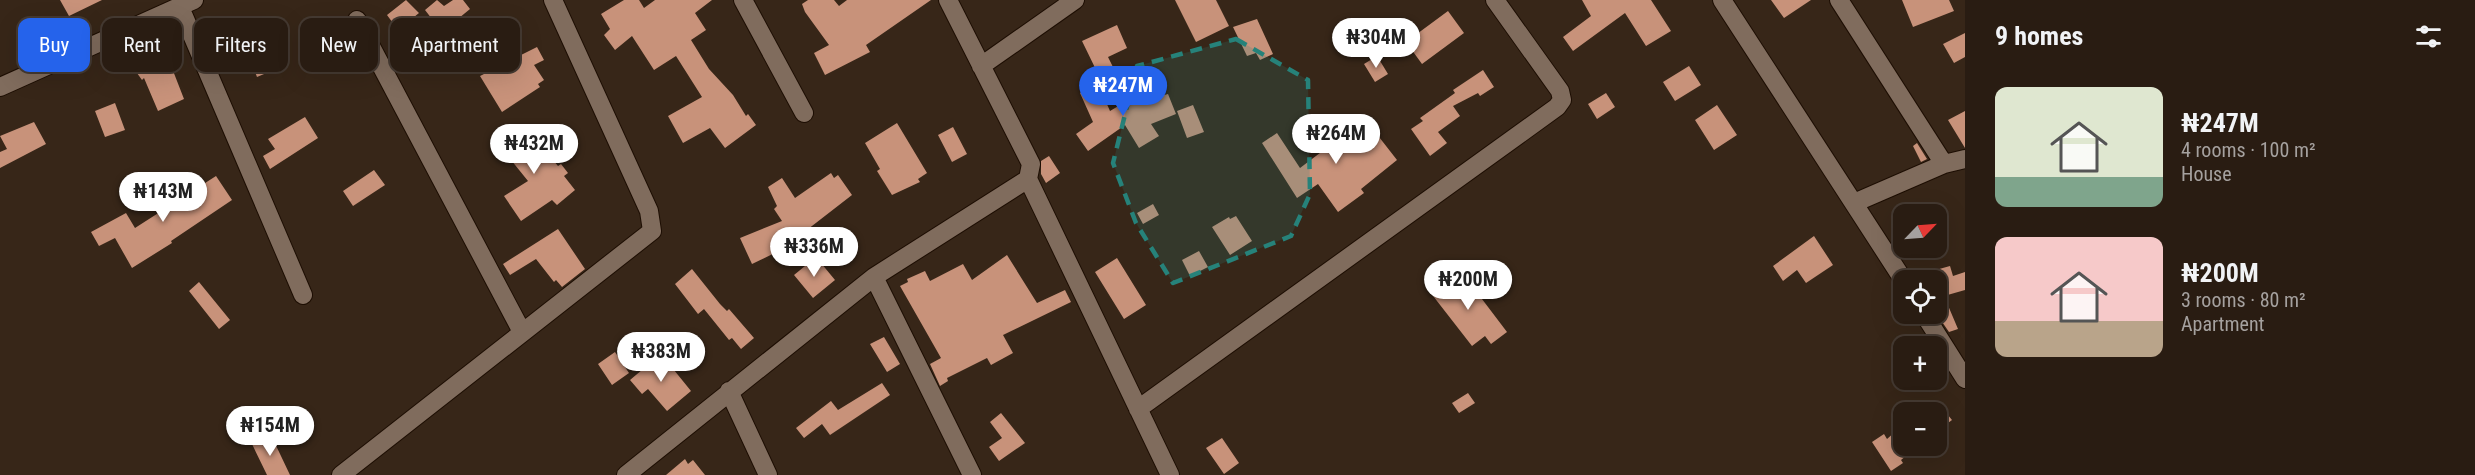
<!DOCTYPE html>
<html lang="en">
<head>
<meta charset="utf-8">
<style>
  body { margin:0; font-family:"Roboto Condensed",sans-serif; background:#352920; color:#f1f3f6; height:100vh; display:flex; flex-direction:column; font-size:22px; white-space:nowrap }
  * { box-sizing:border-box; margin:0 }
  p { font-size:20px; color:#a5a19f }
  .icon { flex:none; width:33px; height:33px; fill:none; stroke:currentColor; stroke-width:2; stroke-linecap:round; stroke-linejoin:round }
  .map { position:relative; flex:1; overflow:hidden }
  .details { display:flex; flex-direction:column; background:#291c12; width:510px }
  .details>* { flex:none }
  .guide { position:absolute; left:18px; top:18px; width:570px; height:54px; display:flex; gap:12px }
  .needle { width:39px; rotate:65deg }
  .tools { position:absolute; left:1893px; top:204px; display:grid; gap:12px }
  .tools a { display:grid; place-items:center; width:54px; height:54px; border-radius:12px; background:#291c12; box-shadow:0 6px 24px #0002,0 0 0 2px #453a32; font-size:30px }
  .price { position:absolute; translate:-50% -51px; padding:0 14px; border-radius:21px; background:#fff; color:#222; font-size:20px; line-height:39px; filter:drop-shadow(0 2px 3px #0008) }
  .price::after { content:''; position:absolute; left:50%; top:36px; width:18px; height:14px; margin-left:-9px; background:inherit; clip-path:polygon(0 0,100% 0,50% 100%) }
  .price.on { background:#2563eb; color:#fff }
  ul { padding:0; list-style:none }
  li { display:flex; align-items:center; gap:18px; height:150px; padding:0 30px }
  li span { display:grid; place-items:center; flex:none; width:168px; height:120px; border-radius:12px; color:#555 }
  li>.icon { margin-inline-start:auto }
  span .icon { width:72px; height:72px; fill:#fffc; stroke-width:1 }
  li b { font-size:26px }
  h2 { display:flex; justify-content:space-between; align-items:center; height:72px; padding:0 30px; font-size:26px }
  .pill { padding:0 21px; border-radius:12px; background:#291c12; box-shadow:0 6px 24px #0002,0 0 0 2px #453a32; font-size:21px; line-height:54px }
  .pill.on { background:#2563eb; color:#fff }
  main { display:flex; flex:1; min-height:0 }
  .map>svg:first-child { display:block }
  .building { fill:#c8927a }
  .lines { fill:none; stroke-linecap:round; stroke-linejoin:round }
  .minor-casing { stroke:#1d0e03; stroke-width:20 }
  .minor { stroke:#806c5d; stroke-width:18 }
  .marked { fill:#26827a; fill-opacity:0.2; stroke:#26827a; stroke-width:4.5; stroke-dasharray:12 8; stroke-linejoin:round }
</style>
</head>
<body>
<main>
<div class="map">
<svg width="1965" height="475" viewBox="0 0 1965 475">
  <rect width="100%" height="100%" fill="#372618"/>
  <!-- building -->
  <path class="building" d="M60,0H102L69,16Z
    M406,0L419,13L398,30L387,15Z
    M437,0L444,6L453,0H463L470,9L442,32L425,10Z
    M624,0H639L644,8L655,0H712L695,13L706,30L691,40L709,69L733,95L746,116L748,114L756,125L725,148L710,128L683,143L668,116L702,97L676,56L654,70L632,36L615,50L604,35L610,29L601,14Z
    M808,0H834L839,6L847,0H931L866,45L870,52L825,75L814,53L829,45L805,12L802,4Z
    M1175,0H1216L1229,26L1196,42Z
    M1582,0H1651L1671,31L1646,46L1625,13L1573,51L1563,37L1591,16Z
    M1771,0H1811L1784,18Z
    M1902,0H1949L1954,11L1913,27Z
    M1448,11L1464,33L1422,64L1406,42Z
    M1257,19L1273,54L1260,60L1256,53L1247,56L1233,27Z
    M1117,25L1127,48L1108,57L1115,71L1100,78L1082,41Z
    M1965,33V57L1954,63L1943,44Z
    M507,42L508,46L513,44L519,56L537,47L544,60L534,65L544,80L538,84L540,87L502,112L480,76L486,73L480,60L483,59L481,55Z
    M159,45L170,63L184,99L158,111L144,78L142,80L129,62Z
    M276,48L283,66L257,77L250,59Z
    M1377,56L1388,74L1375,82L1364,64Z
    M1689,66L1701,85L1675,101L1663,82Z
    M1483,70L1494,87L1480,96L1478,93L1453,106L1460,116L1438,132L1447,143L1430,156L1411,129L1423,121L1420,118L1455,93L1453,90Z
    M1098,84L1110,111L1140,93L1145,100L1168,94L1176,114L1151,124L1159,136L1139,148L1125,125L1088,151L1076,134L1093,122L1080,93Z
    M1606,93L1615,107L1597,119L1588,104Z
    M115,103L125,130L105,137L95,111Z
    M1193,105L1204,132L1187,138L1177,111Z
    M1717,105L1737,135L1714,150L1695,120Z
    M1965,111V148L1948,120Z
    M305,117L318,138L270,169L263,156L275,149L268,139Z
    M1365,119L1397,160L1361,189L1364,193L1338,212L1318,184L1297,198L1262,143L1277,133L1300,168Z
    M34,122L46,144L0,168V152L7,149L0,136Z
    M897,123L927,173L918,179L920,182L892,195L877,171L880,169L865,143Z
    M524,125L558,166L561,164L568,173L564,176L575,190L557,205L552,200L521,221L504,196L528,181L499,145Z
    M953,127L967,154L952,162L938,135Z
    M1917,143L1927,159L1921,162L1913,146Z
    M1049,156L1060,173L1046,183L1041,174V161Z
    M374,170L385,185L353,206L343,191Z
    M831,173L834,178L838,175L852,195L781,250L752,264L740,238L782,221L774,209L777,206L768,187L782,178L795,198Z
    M216,176L232,200L171,241L172,243L132,268L115,238L99,246L91,232L126,213L135,228Z
    M1153,204L1159,215L1143,224L1137,213Z
    M1236,216L1252,241L1230,255L1212,227L1229,217L1230,219Z
    M558,229L585,269L562,287L556,280L554,282L536,259L510,275L503,264Z
    M1814,236L1833,265L1806,283L1797,270L1783,281L1773,266Z
    M1199,251L1208,267L1190,276L1182,260Z
    M1007,255L1037,303L1065,290L1071,302L1003,335L1013,353L991,365L987,358L947,378L948,381L940,386L930,364L941,358L900,286L908,282L907,279L925,271L930,281L963,264L972,280Z
    M816,257L835,280L813,298L794,275Z
    M1117,258L1146,305L1124,319L1095,272Z
    M1950,266L1953,276L1965,272V290L1944,296L1958,329L1949,332L1936,313V280H1915L1914,276Z
    M692,269L720,304L727,311L729,309L754,338L741,349L732,338L729,340L704,309L698,314L675,284Z
    M1463,274L1507,332L1491,344L1485,336L1472,346L1430,292L1443,282L1446,286Z
    M199,282L230,320L219,329L189,291Z
    M884,337L900,364L887,372L870,344Z
    M615,352L629,373L612,385L598,364Z
    M661,354L691,391L667,411L648,389L642,394L630,380Z
    M882,383L890,395L830,435L822,424L804,438L796,428L831,401L838,410Z
    M1468,393L1475,403L1459,413L1452,403Z
    M1943,409L1952,420L1936,432V415Z
    M1001,413L1025,443L999,461L989,447L1002,438L990,422Z
    M1904,424V446H1918L1901,460L1903,463L1891,471L1872,442L1884,434L1887,439Z
    M271,435L290,475H267L252,444Z
    M1222,438L1239,463L1224,474L1206,448Z
    M685,459L688,464L693,460L705,475H666Z"/>
  <g class="lines">
    <!-- minor casing -->
    <g class="minor-casing">
      <path id="minor" d="M743,0L804,113
        M1722,0L1904,281
        M1839,0L1944,164
        M180,7L303,295
        M357,20L522,332
        M981,66L1075,0
        M0,87L194,0
        M1028,179L1170,475
        M1854,203L1944,164L1965,159
        M874,277L972,475
        M1924,314L1965,379
        M729,391L768,475
        M1138,409L1557,107L1562,100L1560,91L1495,0
        M341,475L652,231L649,211L553,0
        M626,475L874,277L1028,179L1031,164L948,0"/>
    </g>
    <!-- minor -->
    <use href="#minor" class="minor"/>
  </g>
  <!-- marked area -->
  <path class="marked" d="M1236,39L1308,80L1310,194L1291,236L1173,283L1136,223L1113,163L1137,66Z"/>
</svg>
<div class="tools">
<a><svg class="needle" viewBox="-14 -14 28 28"><path d="M0-13l5 13h-10z" fill="#e53935"/><path d="M0 13l5-13h-10z" fill="#a5a19f"/></svg></a>
<a><svg class="icon" aria-label="locate" viewBox="0 0 24 24"><circle cx="12" cy="12" r="6"/><path d="M12 2v4M12 18v4M2 12h4M18 12h4"/></svg></a>
<a>+</a>
<a>−</a>
</div>
<b class="price" style="left:1376px;top:69px">₦304M</b>
<b class="price on" style="left:1123px;top:117px">₦247M</b>
<b class="price" style="left:1336px;top:165px">₦264M</b>
<b class="price" style="left:534px;top:175px">₦432M</b>
<b class="price" style="left:163px;top:223px">₦143M</b>
<b class="price" style="left:814px;top:278px">₦336M</b>
<b class="price" style="left:1468px;top:311px">₦200M</b>
<b class="price" style="left:661px;top:383px">₦383M</b>
<b class="price" style="left:270px;top:457px">₦154M</b>
<div class="guide">
<a class="pill on">Buy</a>
<a class="pill">Rent</a>
<a class="pill">Filters</a>
<a class="pill">New</a>
<a class="pill">Apartment</a>
</div>
</div>
<section class="details">
<h2>9 homes<svg class="icon" aria-label="filters" viewBox="0 0 24 24"><path d="M4 7h16M4 17h16"/><circle cx="9" cy="7" r="2"/><circle cx="15" cy="17" r="2"/></svg></h2>
<ul>
<li><span style="background:linear-gradient(#dfe7d0 75%,#7fa58c 0)"><svg class="icon" aria-label="home" viewBox="0 0 24 24"><path d="M3 11l9-7 9 7M6 9v11h12V9"/></svg></span><div><b>₦247M</b><p>4 rooms · 100 m²</p><p>House</p></div></li>
<li><span style="background:linear-gradient(#f6c9c9 70%,#b9a48a 0)"><svg class="icon" aria-label="home" viewBox="0 0 24 24"><path d="M3 11l9-7 9 7M6 9v11h12V9"/></svg></span><div><b>₦200M</b><p>3 rooms · 80 m²</p><p>Apartment</p></div></li>
</ul>
</section>
</main>
</body>
</html>
